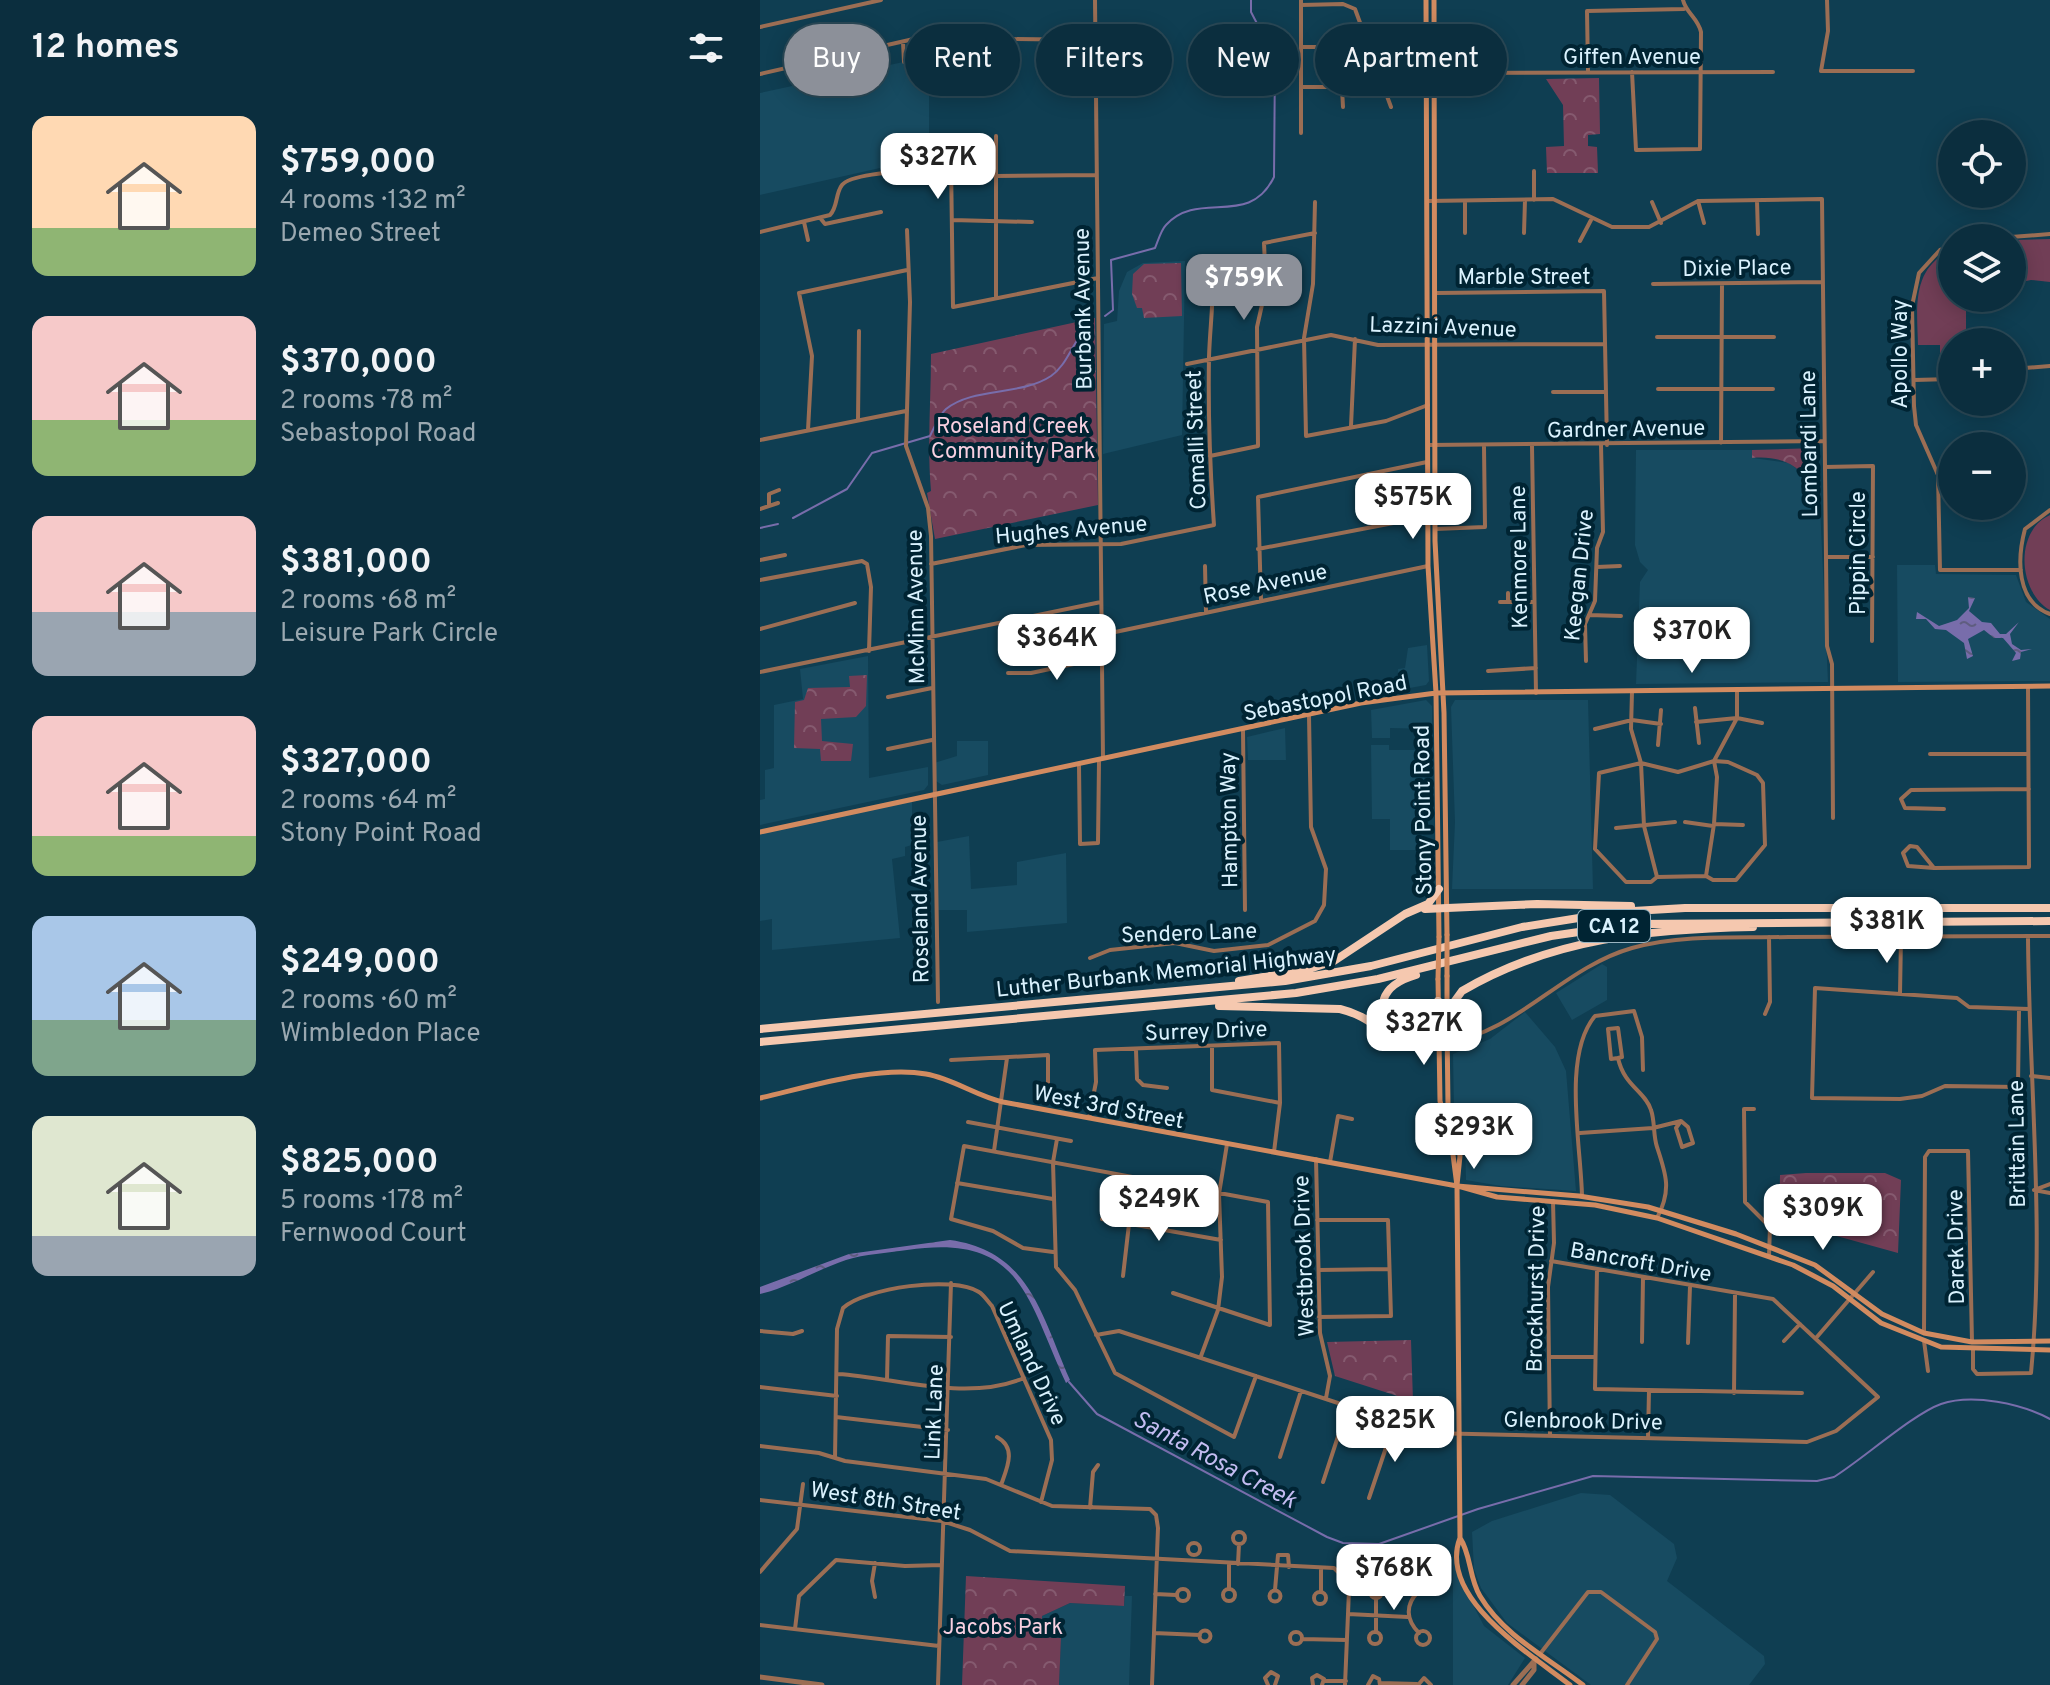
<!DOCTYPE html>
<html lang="en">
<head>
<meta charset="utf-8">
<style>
  body { margin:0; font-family:Overpass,sans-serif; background:#143645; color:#f1f3f6; height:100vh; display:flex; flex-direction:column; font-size:30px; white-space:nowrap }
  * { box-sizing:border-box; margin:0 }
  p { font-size:26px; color:#9aa8b0 }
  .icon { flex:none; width:44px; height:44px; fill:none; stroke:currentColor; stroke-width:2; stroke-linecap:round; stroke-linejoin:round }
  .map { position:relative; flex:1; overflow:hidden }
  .drawer { display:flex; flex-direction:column; background:#0b2e3e; width:760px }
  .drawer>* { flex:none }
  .banner { position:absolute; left:24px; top:24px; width:760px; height:72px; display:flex; gap:16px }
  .fabs { position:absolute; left:1178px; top:120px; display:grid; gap:16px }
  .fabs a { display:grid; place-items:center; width:88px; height:88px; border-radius:50%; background:#0b2e3e; box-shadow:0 4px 20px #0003,0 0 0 2px #2b4a58; font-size:40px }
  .price { position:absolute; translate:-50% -68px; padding:0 18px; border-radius:16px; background:#fff; color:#222; font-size:26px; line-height:52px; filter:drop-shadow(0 2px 4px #0008) }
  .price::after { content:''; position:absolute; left:50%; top:48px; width:24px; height:18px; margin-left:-12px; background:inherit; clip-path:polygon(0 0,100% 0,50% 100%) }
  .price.current { background:#8c9099; color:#fff }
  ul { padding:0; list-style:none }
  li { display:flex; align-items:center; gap:24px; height:200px; padding:0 32px }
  li span { display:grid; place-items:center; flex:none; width:224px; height:160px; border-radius:16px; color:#555 }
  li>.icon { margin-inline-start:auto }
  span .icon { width:96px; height:96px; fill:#fffc; stroke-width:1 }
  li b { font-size:34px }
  h2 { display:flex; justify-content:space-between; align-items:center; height:96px; padding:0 32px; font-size:34px }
  .tag { padding:0 28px; border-radius:36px; background:#0b2e3e; box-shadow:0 4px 20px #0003,0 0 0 2px #2b4a58; font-size:28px; line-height:72px }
  .tag.current { background:#8c9099; color:#fff }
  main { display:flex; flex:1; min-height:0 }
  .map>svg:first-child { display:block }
  .built { fill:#174b61 }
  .grass { fill:#713e56 }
  .park { fill:url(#park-crowns) }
  .water { fill:url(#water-ripples) }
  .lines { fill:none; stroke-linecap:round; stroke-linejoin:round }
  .stream { stroke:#786dab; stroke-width:2 }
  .minor { stroke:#9b6e54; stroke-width:4 }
  .tertiary { stroke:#9b6e54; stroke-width:5 }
  .secondary { stroke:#d28b60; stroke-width:5 }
  .motorway { stroke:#f5c8af; stroke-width:8 }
  .secondary-bridge { stroke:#d28b60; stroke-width:5 }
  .labels { text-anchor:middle; stroke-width:8; stroke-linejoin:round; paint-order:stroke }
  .shield { fill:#002433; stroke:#99b4c1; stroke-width:2 }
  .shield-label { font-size:20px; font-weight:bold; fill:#daf2fe }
  .street-label { font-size:22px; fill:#daf2fe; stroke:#002433 }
  .park-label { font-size:22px; fill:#f8d0e1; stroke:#002433 }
  .water-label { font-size:24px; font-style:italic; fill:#c3bcf1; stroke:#002433 }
</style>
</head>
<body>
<main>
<section class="drawer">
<h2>12 homes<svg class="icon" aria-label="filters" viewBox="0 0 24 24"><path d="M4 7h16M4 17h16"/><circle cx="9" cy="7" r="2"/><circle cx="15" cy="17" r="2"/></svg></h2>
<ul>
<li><span style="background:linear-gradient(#ffd9b3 70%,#8fb573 0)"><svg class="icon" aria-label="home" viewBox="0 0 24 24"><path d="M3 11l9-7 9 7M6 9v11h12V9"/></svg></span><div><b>$759,000</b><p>4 rooms · 132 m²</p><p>Demeo Street</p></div></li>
<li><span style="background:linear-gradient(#f6c9c9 65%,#8fb573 0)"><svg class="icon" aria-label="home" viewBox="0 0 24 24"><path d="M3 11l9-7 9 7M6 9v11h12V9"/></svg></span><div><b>$370,000</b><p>2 rooms · 78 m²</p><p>Sebastopol Road</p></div></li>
<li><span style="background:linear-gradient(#f6c9c9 60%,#9aa5b1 0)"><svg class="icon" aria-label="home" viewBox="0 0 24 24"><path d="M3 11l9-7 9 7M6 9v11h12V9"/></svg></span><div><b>$381,000</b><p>2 rooms · 68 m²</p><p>Leisure Park Circle</p></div></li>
<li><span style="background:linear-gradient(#f6c9c9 75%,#8fb573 0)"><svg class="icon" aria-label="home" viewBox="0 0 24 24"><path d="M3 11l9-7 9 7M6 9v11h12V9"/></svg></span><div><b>$327,000</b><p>2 rooms · 64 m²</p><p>Stony Point Road</p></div></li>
<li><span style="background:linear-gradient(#a9c7e8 65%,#7fa58c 0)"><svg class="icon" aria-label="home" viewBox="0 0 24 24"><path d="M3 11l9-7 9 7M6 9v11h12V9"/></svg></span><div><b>$249,000</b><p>2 rooms · 60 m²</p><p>Wimbledon Place</p></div></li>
<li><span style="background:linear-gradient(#dfe7d0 75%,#9aa5b1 0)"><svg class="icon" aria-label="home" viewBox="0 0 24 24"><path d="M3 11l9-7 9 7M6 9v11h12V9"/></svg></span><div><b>$825,000</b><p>5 rooms · 178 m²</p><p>Fernwood Court</p></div></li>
</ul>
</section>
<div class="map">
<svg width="1290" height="1685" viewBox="0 0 1290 1685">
  <defs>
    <pattern id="park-crowns" width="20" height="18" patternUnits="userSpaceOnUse" patternTransform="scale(2)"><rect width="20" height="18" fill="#713e56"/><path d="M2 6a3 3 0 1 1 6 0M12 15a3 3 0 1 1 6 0" fill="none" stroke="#855a6f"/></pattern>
    <pattern id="water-ripples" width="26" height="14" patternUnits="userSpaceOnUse" patternTransform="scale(2)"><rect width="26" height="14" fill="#786dab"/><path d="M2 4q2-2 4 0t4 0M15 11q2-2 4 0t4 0" fill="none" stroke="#5f5d80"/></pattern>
  </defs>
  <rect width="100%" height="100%" fill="#0f3e52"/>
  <!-- built -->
  <path class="built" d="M158,43L169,45V157L0,195V93L148,61V47Z
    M425,261L422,435L343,454L344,324L357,321L359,291L367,272L383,263Z
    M876,450H992L993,458L1029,463L1050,479L1060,506L1068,682L876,684L880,582L888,570L880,562L875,545Z
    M1137,565H1175L1176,574L1256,575L1266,602L1290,619V681L1138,682Z
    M667,645L669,681L666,685L639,690L638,669L645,668L648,648Z
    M108,656L109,778L168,767V785L164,790L0,825V800L5,799V770L14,768V705L43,699L40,669Z
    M666,700L672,706V729L630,728V738H612L611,710Z
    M695,700H828L833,889H692L695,822L691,707Z
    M525,728L526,760H488L487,737Z
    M197,741H228V775L182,785L176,781L174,763L197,756Z
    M611,745H629V750H665L663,850H630V819H612Z
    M152,801V845L145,847V856L132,859L140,938L12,950V919L0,921V834Z
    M209,836L211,889L257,885V862L306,853L307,923L207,932V910H178L177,842Z
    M842,964L847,967V1000L812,1020L796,993Z
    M765,1012L795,1047L806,1071L816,1191L741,1186L706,1180L705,1145L694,1109L693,1054L730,1039Z
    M821,1493L850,1495L914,1544L917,1558L907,1581L1004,1656L1005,1664L989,1685H831L747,1623L721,1588L714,1569L712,1532L732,1521Z
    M693,1556L699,1578L724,1626L765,1658L748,1685H693Z
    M365,1596H372L369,1685H299L301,1638L281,1637L282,1616L310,1603L364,1606Z"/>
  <!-- grass -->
  <path class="grass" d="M1290,239V282L1271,280L1252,284V240Z
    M1192,250V298H1206V342H1192V374L1180,375V345H1158C1157,307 1151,268 1192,250Z
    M1290,515V610C1258,592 1254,531 1290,515Z"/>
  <!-- park -->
  <path class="park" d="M839,78L840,134L828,135V146L837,147L838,173H787L786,147L804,146L803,105L786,79Z
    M421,263L422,316L384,318L382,308H377L372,294L373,274L384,264Z
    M335,318L338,505L175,539L167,493L171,491C167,445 171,401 171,354Z
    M1056,448L1060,494H1056C1044,467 1023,455 992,458V450Z
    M107,675L106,706L96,717L61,719L62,741L93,744L91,761H61L60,749L34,748L35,702L44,700L48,688L90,687L89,676Z
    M1046,1173H1125L1141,1180L1138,1253L1019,1220L1020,1175Z
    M651,1340L653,1401L575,1376L567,1342Z
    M206,1576L365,1586L364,1606L310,1603L282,1616L281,1637L301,1638L299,1685H202Z"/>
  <!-- water -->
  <path class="water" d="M1208,597L1215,598L1209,611L1222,622L1231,623L1240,634H1246L1259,622L1250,634L1252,644L1261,650L1272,649L1261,652L1260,659L1252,661L1256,653L1243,638H1234L1224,630L1208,639L1213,656L1207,659L1204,643L1186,630L1175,629L1166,619H1156L1157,612L1179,626L1197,620L1209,608Z
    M190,1240C270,1251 281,1315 310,1380L306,1383C266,1296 261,1233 147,1250C127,1253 105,1254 86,1260C56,1270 30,1287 0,1294V1287L89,1254Z"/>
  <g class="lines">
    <!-- stream -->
    <path class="stream" d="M345,316L353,310L351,260L395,248C398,241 401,230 406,225C439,189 489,229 514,177L515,58L491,12V0
      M33,518L87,489L112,453L170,436C174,428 179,415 186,409C213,387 261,396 291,376C309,364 313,337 332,324
      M0,528L18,524
      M309,1382L337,1414L567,1537L583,1543L619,1544L718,1509L833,1476L1057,1481L1074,1477C1103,1459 1153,1414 1181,1404C1213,1393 1262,1404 1290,1419"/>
    <!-- minor -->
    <path class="minor" d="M335,0L343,758
      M541,0V133
      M1067,0L1068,31L1061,71H1153
      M541,5L583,4L595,9L631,107
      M0,27L121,0
      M143,42L144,62
      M541,47H593L634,34
      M828,71L827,11L924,9
      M872,72L876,150L940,149L941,32C938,18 926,13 923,0
      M0,74L158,38L335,40
      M541,87H606L659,73L1013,72
      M582,88L583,107
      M236,136V298
      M235,157H195L191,162L193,307L338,278
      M774,171V200
      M235,176L336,175
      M668,201L793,199L852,227H889L938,201L1062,199L1067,646L1072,664L1073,818
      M705,201V233
      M938,201L944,223
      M997,201L998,234
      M555,202L553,284L544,338L546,436L626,421L668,405
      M892,202L901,223
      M61,219L65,224L121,212
      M192,220L272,222
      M44,222L48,240
      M147,230L150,302L146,446L168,508L171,536L178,1002
      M0,232L70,215C78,207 75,194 82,185C89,176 134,170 144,174
      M764,233L765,200
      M1238,238L1290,234
      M820,241L831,220
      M1192,246L1180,250L1159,273L1152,306L1154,406L1156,425L1178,475L1180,570H1261
      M893,284L1062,282
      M676,293L844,291L847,445
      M897,337H1014
      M427,364L571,335L618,345L845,344
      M1252,369L1290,366
      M1154,380L1192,379
      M898,389H1013
      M793,392H845
      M98,420L99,331
      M591,426L595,339
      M48,430L52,356L39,293L147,270
      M0,440L146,411
      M961,443L962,284
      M668,445L1064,441
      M772,446L776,693
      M450,456L498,446L497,327L506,287L504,243L555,233
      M1065,467L1113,466L1112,641
      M9,506V494L19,490
      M0,509L18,503
      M1290,510L1265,529C1257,559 1256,602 1290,614
      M675,529L725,527L724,447
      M498,549L675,515
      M1066,557H1113
      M0,560L25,555
      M171,564L266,545L361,544L454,525C450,469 448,413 449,357C450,324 455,293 452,259
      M445,566L446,612
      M837,567L860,566
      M0,580L102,561L107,564L111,587L109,651
      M501,600L498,497L667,462
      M740,602H774
      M748,602V593
      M829,615L861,616
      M0,629L95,603
      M341,635L668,566
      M826,661L825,624L835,601L837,548L843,532L841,445
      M728,671L776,668
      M0,672L341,602
      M248,673H271L342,658
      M872,692L871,729L881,763L884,826L897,877L946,876L954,824L957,777L954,761L977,718V689
      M128,697L172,688
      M935,708L939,743
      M936,722L977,718L1002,723
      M835,729L872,720L901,724
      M483,730L485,910
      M898,745L901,710
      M128,749L172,740
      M1170,754H1268
      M319,766L320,844L338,843L339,762
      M1184,809L1145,808L1141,799L1151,790L1269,789
      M925,822L953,826
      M954,824L983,825
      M856,828L915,822
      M1150,846L1157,847L1174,868L1148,866L1143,853Z
      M1174,868L1269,867L1268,687
      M897,877L891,882H866L835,849L839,773L881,763L918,772L954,761L968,762L997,775L1003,783L1005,845L976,880H953L946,876
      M330,958L350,950L415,943L454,951L508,945L555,921L564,905L566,869L551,827L549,716
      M1140,994L1141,936
      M1259,1010L1258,1087L1185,1086L1162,1096L1140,1099L1052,1098L1055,988L1197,998L1209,1007L1269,1009
      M1005,1014L1010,1002L1009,937
      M685,1043C757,1033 802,968 872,948C922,934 977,938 1029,937C1116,936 1203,936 1290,936
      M452,1046V1090L520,1103
      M376,1050L377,1079L383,1085L407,1088
      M858,1058L862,1057L858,1028L848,1029L851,1059L858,1058C864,1086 885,1091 891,1110C895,1121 893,1135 897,1147C906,1174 912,1190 897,1218
      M191,1060L288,1055V1093
      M1271,1076L1290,1078
      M994,1109H984L985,1202L1010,1227L1009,1256
      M329,1118L336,1082L335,1050L519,1043L520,1103L514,1152
      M208,1122L311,1141
      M820,1133L893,1128L921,1121L928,1127L933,1143L922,1147L916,1128L921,1121
      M297,1139L293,1162L296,1267L315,1290L355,1373L474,1437L496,1376
      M234,1151L247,1058
      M556,1159L560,1333L570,1376L566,1398
      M570,1162L578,1116L592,1119
      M197,1183L293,1199
      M1274,1190L1290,1184
      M1274,1190L1290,1193
      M822,1196C821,1145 802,1055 835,1016L874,1011L882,1037L883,1070
      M342,1219L461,1240
      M557,1220H628L631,1316L559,1317
      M293,1252L263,1248L233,1231L191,1219L204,1146L508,1202L510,1325L413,1293
      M837,1269L835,1389L1042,1393
      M559,1270L629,1269
      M363,1276L369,1224
      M0,1331L33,1334L42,1331
      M1164,1332L1165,1157L1169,1151H1208L1212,1342
      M336,1335L359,1331L669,1433L1047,1442L1076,1431L1118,1397L1013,1299L791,1261
      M1056,1338L1113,1272
      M1024,1341L1040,1324
      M1164,1341L1168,1371
      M882,1342L883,1278
      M928,1343L930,1286
      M1213,1350V1369L1217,1374L1271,1373C1285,1230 1269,1080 1268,936
      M441,1356L458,1310L462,1277L459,1194L467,1144
      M789,1357H835
      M78,1374C138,1378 206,1402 264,1378
      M127,1380L128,1336L191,1337
      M0,1387L77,1396
      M974,1393L975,1295
      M76,1417L188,1430
      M790,1435L788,1287L794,1243L793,1201
      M237,1437C257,1448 247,1468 241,1485
      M888,1438L889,1390
      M0,1446L59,1453L85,1461L226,1479L292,1506L390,1509L396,1515L398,1528L392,1685
      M520,1457L541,1391
      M75,1458L77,1329L83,1308C105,1288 193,1275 219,1292C224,1295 228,1302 232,1306L291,1440L292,1460L281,1502
      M563,1482L588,1406
      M609,1498L635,1421
      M0,1500L182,1521L210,1530L250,1551L574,1568L586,1580L589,1590L585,1685
      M330,1508L333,1472L338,1465
      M473 1538a6 6 0 1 1 12 0a6 6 0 1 1-12 0Z
      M428 1549a6 6 0 1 1 12 0a6 6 0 1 1-12 0Z
      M478,1564L479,1544
      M0,1572L37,1529L43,1484
      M656 1587a6 6 0 1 1 12 0a6 6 0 1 1-12 0Z
      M610 1592a6 6 0 1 1 12 0a6 6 0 1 1-12 0Z
      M463 1595a6 6 0 1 1 12 0a6 6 0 1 1-12 0Z
      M469,1589V1564
      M417 1595a6 6 0 1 1 12 0a6 6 0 1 1-12 0Z
      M515,1590L518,1555H528L529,1567
      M509.5 1596a5.5 5.5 0 1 1 11 0a5.5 5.5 0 1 1-11 0Z
      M561,1591V1568
      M554 1598a6 6 0 1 1 12 0a6 6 0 1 1-12 0Z
      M658,1592C645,1605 646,1620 659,1633
      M395,1594L416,1595
      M115,1597L112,1581L115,1563
      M588,1614L648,1617
      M0,1625L179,1646
      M35,1629L39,1596L76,1560L145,1566L181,1565
      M439.5 1636a5.5 5.5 0 1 1 11 0a5.5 5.5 0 1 1-11 0Z
      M656 1638a7 7 0 1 1 14 0a7 7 0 1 1-14 0Z
      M609 1638a6 6 0 1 1 12 0a6 6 0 1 1-12 0Z
      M530 1638a6 6 0 1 1 12 0a6 6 0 1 1-12 0Z
      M616,1632V1599
      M394,1633L440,1635
      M542,1639L587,1640
      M780,1654L828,1592H841L895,1632L897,1639L867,1685
      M564,1681H586
      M620,1683L657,1684
      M178,1685L191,1283
      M508,1685L505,1678L511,1672L518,1676L515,1685
      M553,1685L552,1678L557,1675L564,1679L562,1685
      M608,1685L613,1676L619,1679L620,1685
      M658,1685L664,1678L671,1685"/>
    <!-- tertiary -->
    <path class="tertiary" d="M0,1677L62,1685
      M753,1685L776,1659
      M762,1685L774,1670V1662"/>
    <!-- secondary -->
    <path class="secondary" d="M666,0L668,566L676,693L679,937
      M674,0L675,541L684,713L687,935
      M0,832L601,703L676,693L1290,686
      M687,976V1016
      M678,979L680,1101L692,1147L697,1186L700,1538
      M687,1026L688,1106L700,1156L697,1185
      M0,1098C48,1087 118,1065 166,1074C194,1079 216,1096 243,1102L697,1186L819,1196L888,1207L976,1234L1055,1265L1122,1314L1164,1333L1212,1342L1290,1341
      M698,1186L737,1197L835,1205L897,1218L1033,1265L1073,1286L1121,1323L1181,1347L1290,1350
      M810,1685C772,1655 677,1598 700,1538C711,1554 709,1578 720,1596C743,1635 788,1658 823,1685"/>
    <!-- motorway -->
    <path class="motorway" d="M665,909L777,904L871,906
      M656,975C577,998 663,1074 678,1001
      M479,981L546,970L574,961L645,914L668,904L679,889
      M459,1006L580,1009C622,1019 625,1048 679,1044
      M687,1025L694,1002L702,991C792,938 892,929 993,927
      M0,1029L525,981L611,966L762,927L856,912L925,908H1290
      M0,1042L536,993L618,979L791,936L874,924L1290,921"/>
    <!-- secondary-bridge -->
    <path class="secondary-bridge" d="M687,935V976
      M678,979L679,937"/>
  </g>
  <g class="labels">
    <!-- shield labels -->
    <rect class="shield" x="818" y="910" width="72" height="32" rx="6"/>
    <g class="shield-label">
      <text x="854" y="933">CA 12</text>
    </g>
    <!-- street labels -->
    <g class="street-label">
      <text x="872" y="64">Giffen Avenue</text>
      <text transform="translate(977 267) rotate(-1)" y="8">Dixie Place</text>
      <text x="764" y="284">Marble Street</text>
      <text transform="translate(322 309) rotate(-91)" y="8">Burbank Avenue</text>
      <text transform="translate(683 326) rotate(2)" y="8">Lazzini Avenue</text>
      <text transform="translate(1139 354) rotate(-90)" y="8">Apollo Way</text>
      <text transform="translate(866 428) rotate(-1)" y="8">Gardner Avenue</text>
      <text transform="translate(435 440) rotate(-92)" y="8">Comalli Street</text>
      <text transform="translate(1048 444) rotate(-91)" y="8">Lombardi Lane</text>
      <text transform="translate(311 529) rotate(-5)" y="8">Hughes Avenue</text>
      <text transform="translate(1097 553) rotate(-90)" y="8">Pippin Circle</text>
      <text transform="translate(758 557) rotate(-91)" y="8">Kenmore Lane</text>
      <text transform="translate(818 575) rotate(-84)" y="8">Keegan Drive</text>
      <text transform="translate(505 583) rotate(-12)" y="8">Rose Avenue</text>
      <text transform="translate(155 607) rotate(-91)" y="8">McMinn Avenue</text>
      <text transform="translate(565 697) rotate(-11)" y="8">Sebastopol Road</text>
      <text transform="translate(662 810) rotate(-91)" y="8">Stony Point Road</text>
      <text transform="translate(468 820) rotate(-91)" y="8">Hampton Way</text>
      <text transform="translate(159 899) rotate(-91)" y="8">Roseland Avenue</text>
      <text transform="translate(429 932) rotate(-2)" y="8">Sendero Lane</text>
      <text transform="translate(406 971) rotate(-6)" y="8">Luther Burbank Memorial Highway</text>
      <text transform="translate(446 1030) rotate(-2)" y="8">Surrey Drive</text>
      <text transform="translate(349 1106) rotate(11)" y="8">West 3rd Street</text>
      <text transform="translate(1256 1144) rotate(-91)" y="8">Brittain Lane</text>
      <text transform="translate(1195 1247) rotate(-91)" y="8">Darek Drive</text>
      <text transform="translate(543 1256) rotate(-92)" y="8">Westbrook Drive</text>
      <text transform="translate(881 1261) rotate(10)" y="8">Bancroft Drive</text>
      <text transform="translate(775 1289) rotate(-89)" y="8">Brockhurst Drive</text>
      <text transform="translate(273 1363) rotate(65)" y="8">Umland Drive</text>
      <text transform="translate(173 1412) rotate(-88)" y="8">Link Lane</text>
      <text transform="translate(823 1420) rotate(1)" y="8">Glenbrook Drive</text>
      <text transform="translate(126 1500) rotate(9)" y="8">West 8th Street</text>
    </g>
    <!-- park labels -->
    <g class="park-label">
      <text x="253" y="433">Roseland Creek<tspan x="253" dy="25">Community Park</tspan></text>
      <text x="243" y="1634">Jacobs Park</text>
    </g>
    <!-- water labels -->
    <g class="water-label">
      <text transform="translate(455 1459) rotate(28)" y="8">Santa Rosa Creek</text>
    </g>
  </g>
</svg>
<div class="fabs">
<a><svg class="icon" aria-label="locate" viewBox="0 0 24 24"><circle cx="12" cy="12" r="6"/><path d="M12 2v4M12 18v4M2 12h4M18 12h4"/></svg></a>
<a><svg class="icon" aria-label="layers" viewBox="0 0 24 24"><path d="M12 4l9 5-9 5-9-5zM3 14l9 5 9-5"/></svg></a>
<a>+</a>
<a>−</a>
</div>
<b class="price" style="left:178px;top:201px">$327K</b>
<b class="price current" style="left:484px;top:322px">$759K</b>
<b class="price" style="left:653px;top:541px">$575K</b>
<b class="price" style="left:932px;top:675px">$370K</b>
<b class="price" style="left:297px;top:682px">$364K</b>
<b class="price" style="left:1127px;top:965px">$381K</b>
<b class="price" style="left:664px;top:1067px">$327K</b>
<b class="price" style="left:714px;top:1171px">$293K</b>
<b class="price" style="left:399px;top:1243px">$249K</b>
<b class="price" style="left:1063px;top:1252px">$309K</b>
<b class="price" style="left:635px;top:1464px">$825K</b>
<b class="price" style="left:634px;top:1612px">$768K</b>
<div class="banner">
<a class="tag current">Buy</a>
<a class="tag">Rent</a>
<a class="tag">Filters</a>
<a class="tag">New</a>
<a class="tag">Apartment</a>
</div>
</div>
</main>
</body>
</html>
